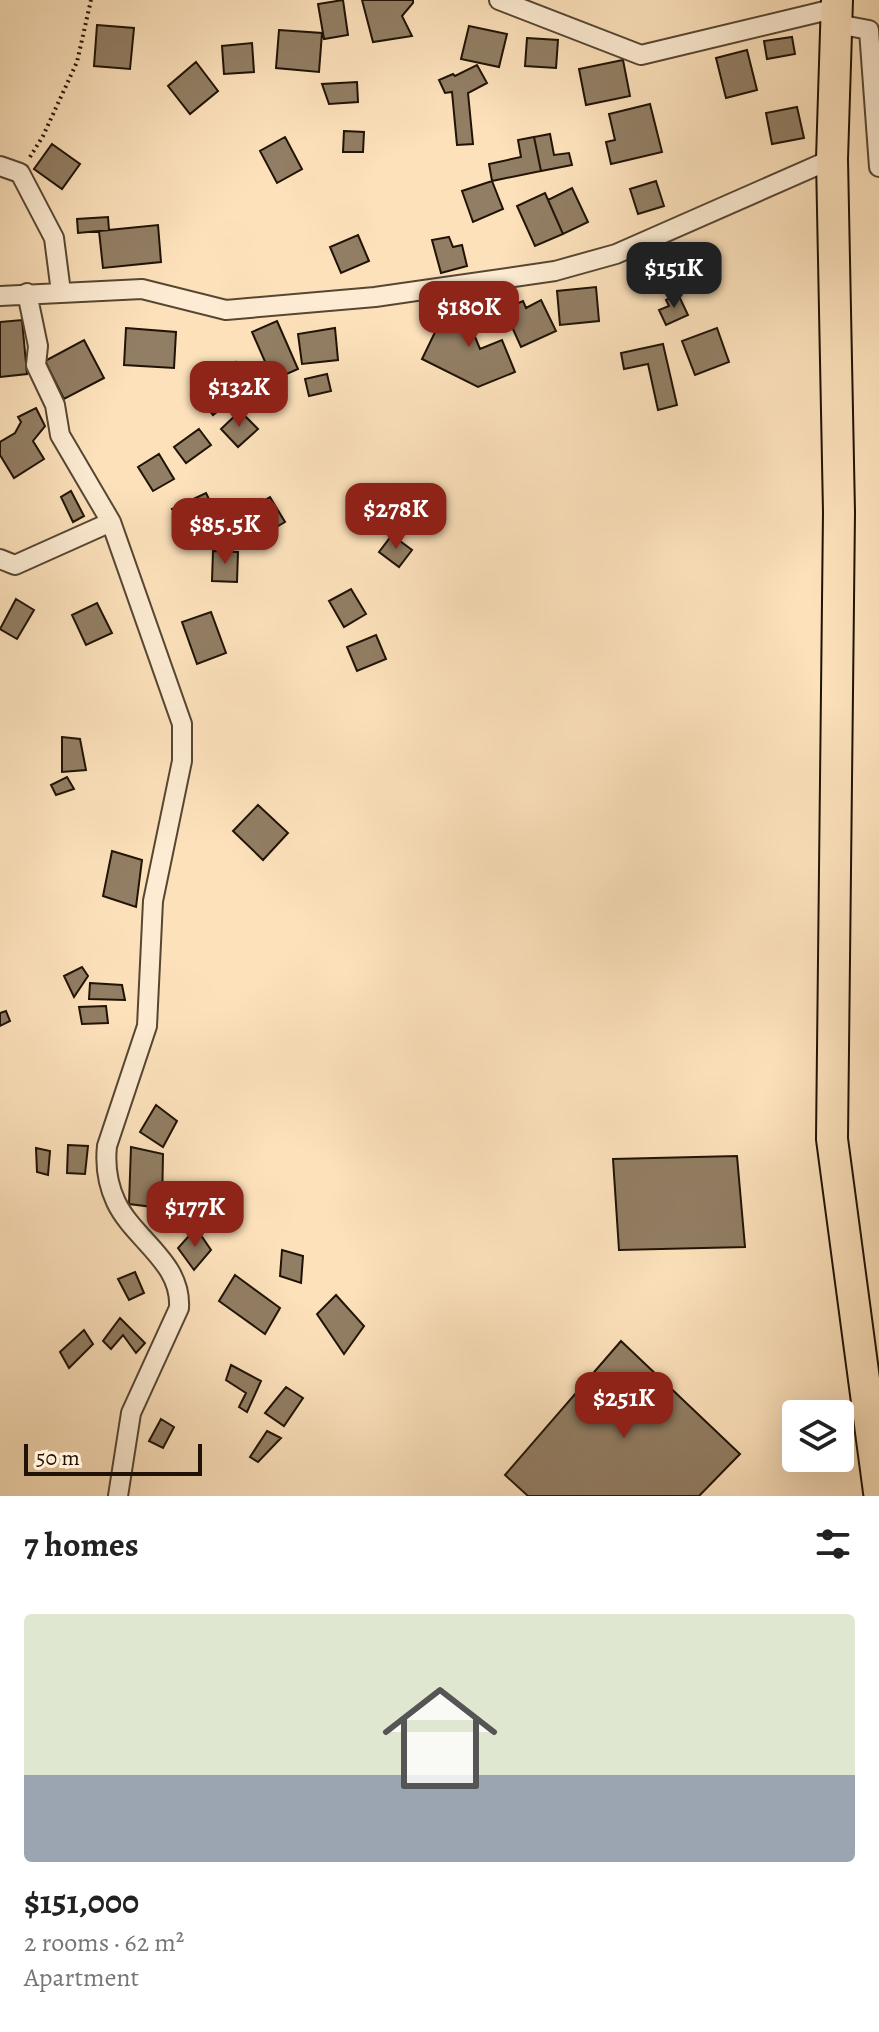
<!DOCTYPE html>
<html lang="en">
<head>
<meta charset="utf-8">
<style>
  body { margin:0; font-family:Alegreya,serif; background:#f6f6f6; color:#222; height:100vh; display:flex; flex-direction:column; font-size:30px; white-space:nowrap }
  * { box-sizing:border-box; margin:0 }
  p { font-size:26px; color:#767676 }
  .icon { flex:none; width:44px; height:44px; fill:none; stroke:currentColor; stroke-width:2; stroke-linecap:round; stroke-linejoin:round }
  .map { position:relative; height:1496px; overflow:hidden }
  .side { display:flex; flex-direction:column; background:#fff; flex:1 }
  .side>* { flex:none }
  .fabs { position:absolute; left:782px; top:1400px; display:grid; gap:16px }
  .fabs a { display:grid; place-items:center; width:72px; height:72px; border-radius:8px; background:#fff; box-shadow:0 8px 32px #0002; font-size:40px }
  .scale { position:absolute; left:24px; bottom:20px; width:178px; box-sizing:border-box; padding-left:8px; border:4px solid #201305; border-top:0; font-size:22px; line-height:28px; white-space:nowrap; color:#201305; -webkit-text-stroke:6px #fdecd3; paint-order:stroke }
  .price { position:absolute; translate:-50% -68px; padding:0 18px; border-radius:16px; background:#8f2418; color:#fff; font-size:26px; line-height:52px; filter:drop-shadow(0 2px 4px #0008) }
  .price::after { content:''; position:absolute; left:50%; top:48px; width:24px; height:18px; margin-left:-12px; background:inherit; clip-path:polygon(0 0,100% 0,50% 100%) }
  .price.active { background:#222; color:#fff }
  ul { padding:0; list-style:none }
  li { display:grid; align-content:center; gap:16px; height:424px; padding:0 24px }
  li+li { border-top:2px solid #e0e0e0 }
  li span { display:grid; place-items:center; height:248px; border-radius:8px; color:#555 }
  li>.icon { margin-inline-start:auto }
  span .icon { width:144px; height:144px; fill:#fffc; stroke-width:1 }
  li b { font-size:34px }
  h2 { display:flex; justify-content:space-between; align-items:center; height:96px; padding:0 24px; font-size:34px }
  .map>svg:first-child { display:block }
  .building { fill:#927e64; stroke:#201305; stroke-width:2 }
  .lines { fill:none; stroke-linecap:round; stroke-linejoin:round }
  .street-casing { stroke:#574632; stroke-width:22 }
  .primary-casing { stroke:#201305; stroke-width:34 }
  .path { stroke:#201305; stroke-width:4; stroke-dasharray:2 4; stroke-linecap:butt }
  .street { stroke:#fdecd3; stroke-width:18 }
  .primary { stroke:#fce1bb; stroke-width:30 }
</style>
</head>
<body>
<div class="map">
<svg width="879" height="1496" viewBox="0 0 879 1496">
  <rect width="100%" height="100%" fill="#fce1bb"/>
  <filter id="stains"><feTurbulence type="fractalNoise" baseFrequency=".0025" numOctaves="4"/><feColorMatrix values="0 0 0 0 .2 0 0 0 0 .09 0 0 0 0 .02 0 0 0 .5 -.17"/></filter>
  <radialGradient id="worn" r=".72"><stop offset=".6" stop-color="#630" stop-opacity="0"/><stop offset="1" stop-color="#630" stop-opacity=".3"/></radialGradient>
  <!-- building -->
  <path class="building" d="M343,0L348,35L324,39L318,4Z
    M362,0H413V3L402,16L412,36L373,42Z
    M97,25L134,28L130,69L94,66Z
    M469,26L507,34L499,67L461,59Z
    M279,30L322,33L319,72L276,68Z
    M792,37L795,54L767,59L764,41Z
    M527,38L558,40L556,68L525,66Z
    M252,43L254,72L224,74L222,46Z
    M747,50L757,90L726,98L716,58Z
    M623,60L630,96L586,105L579,69Z
    M196,62L218,91L190,114L168,86Z
    M477,65L487,83L468,93L473,144L457,145L452,92L445,93L439,80L453,74L455,76Z
    M357,82L358,102L329,104L322,84Z
    M650,104L662,152L611,164L606,142L615,140L609,114Z
    M797,107L804,138L772,144L766,113Z
    M344,131L364,132L363,152H343Z
    M550,134L554,155L569,153L572,165L541,171L534,137Z
    M285,137L302,169L277,183L260,151Z
    M534,137L541,171L492,181L489,164L521,157L518,140Z
    M52,144L80,164L62,189L34,169Z
    M492,181L503,209L473,222L462,191Z
    M656,181L664,206L638,214L630,189Z
    M572,188L588,222L563,234L548,200Z
    M545,193L563,234L535,246L517,206Z
    M108,217L109,230L78,233L77,219Z
    M158,225L161,262L103,268L99,231Z
    M358,235L369,261L341,273L330,247Z
    M449,237L453,247L462,245L467,266L441,273L432,240Z
    M596,287L599,321L560,325L557,291Z
    M678,294L688,315L666,325L659,310L669,306L666,300Z
    M541,300L556,331L521,347L504,309L523,301L526,308Z
    M490,305L497,322L473,332L480,349L502,340L515,372L478,387L422,359L438,326L466,310L474,311Z
    M22,320L27,374L0,377V322Z
    M277,321L298,369L273,380L252,332Z
    M126,328L176,332L174,368L124,365Z
    M335,328L338,360L302,364L298,334Z
    M717,328L729,362L695,375L682,341Z
    M84,340L104,378L64,399L45,361Z
    M663,344L677,405L658,410L648,364L624,369L621,353Z
    M236,362L253,383L213,415L196,394Z
    M327,374L331,391L309,396L305,379Z
    M36,408L45,426L33,441L44,459L14,478L0,455V442L15,433L21,422L18,417Z
    M240,411L258,429L238,447L221,429Z
    M199,429L211,445L186,463L174,447Z
    M159,454L174,479L153,491L138,467Z
    M71,491L84,516L73,522L61,497Z
    M206,493L224,531L191,547L172,509Z
    M270,497L285,522L268,532L253,507Z
    M392,535L412,550L399,567L379,552Z
    M213,551L238,552L237,582L212,581Z
    M351,589L366,614L344,627L329,601Z
    M16,599L34,610L17,639L0,629Z
    M97,603L112,633L86,645L72,615Z
    M211,612L226,653L197,664L182,622Z
    M376,635L386,659L357,671L347,647Z
    M62,737L80,739L86,770L62,772Z
    M67,777L74,789L56,795L51,785Z
    M258,805L288,833L263,860L233,831Z
    M112,851L142,860L136,907L103,896Z
    M82,967L88,976L74,997L64,976Z
    M90,983L122,985L125,1000L89,999Z
    M106,1006L108,1023L82,1024L79,1007Z
    M6,1011L10,1021L0,1026V1013Z
    M156,1105L177,1121L163,1147L140,1132Z
    M68,1145L88,1146L85,1174L67,1173Z
    M131,1147L163,1154L162,1208L129,1204Z
    M36,1148L50,1151L48,1175L37,1172Z
    M737,1156L745,1247L619,1250L613,1159Z
    M196,1228L211,1250L194,1270L178,1248Z
    M282,1250L303,1256L301,1283L280,1276Z
    M135,1272L144,1293L129,1300L118,1279Z
    M235,1275L280,1308L265,1334L219,1301Z
    M336,1295L364,1326L344,1354L317,1314Z
    M120,1318L145,1343L136,1353L123,1335L111,1349L103,1341Z
    M84,1330L93,1344L69,1368L60,1352Z
    M621,1341L740,1454L699,1496H528L505,1475Z
    M231,1365L261,1381L247,1412L239,1407L246,1393L226,1380Z
    M286,1387L303,1398L284,1426L265,1413Z
    M161,1419L174,1427L163,1448L149,1441Z
    M267,1431L281,1438L258,1462L250,1457Z"/>
  <g class="lines">
    <!-- street casing -->
    <g class="street-casing">
      <path id="street" d="M499,0L641,55L837,8
        M837,24L869,30L879,167
        M0,166L20,173L54,238L61,292
        M27,293L38,346L36,365L55,405L60,435L111,522L182,724V761L153,901L147,1026L107,1146C105,1165 108,1185 116,1202C134,1240 182,1262 179,1308L131,1413L118,1496
        M0,296L142,289L226,310L375,297L555,271L616,254L832,159
        M0,559L15,565L111,522"/>
    </g>
    <!-- primary casing -->
    <g class="primary-casing">
      <path id="primary" d="M837,0L832,159L839,512L832,1139L879,1492"/>
    </g>
    <!-- path -->
    <path class="path" d="M30,157L43,136L77,62L91,0"/>
    <!-- street -->
    <use href="#street" class="street"/>
    <!-- primary -->
    <use href="#primary" class="primary"/>
  </g>
  <rect width="100%" height="100%" filter="url(#stains)"/>
  <rect width="100%" height="100%" fill="url(#worn)"/>
</svg>
<div class="fabs">
<a><svg class="icon" aria-label="layers" viewBox="0 0 24 24"><path d="M12 4l9 5-9 5-9-5zM3 14l9 5 9-5"/></svg></a>
</div>
<div class="scale">50 m</div>
<b class="price active" style="left:674px;top:310px">$151K</b>
<b class="price" style="left:469px;top:349px">$180K</b>
<b class="price" style="left:239px;top:429px">$132K</b>
<b class="price" style="left:396px;top:551px">$278K</b>
<b class="price" style="left:225px;top:566px">$85.5K</b>
<b class="price" style="left:195px;top:1249px">$177K</b>
<b class="price" style="left:624px;top:1440px">$251K</b>
</div>
<section class="side">
<h2>7 homes<svg class="icon" aria-label="filters" viewBox="0 0 24 24"><path d="M4 7h16M4 17h16"/><circle cx="9" cy="7" r="2"/><circle cx="15" cy="17" r="2"/></svg></h2>
<ul>
<li><span style="background:linear-gradient(#dfe7d0 65%,#9aa5b1 0)"><svg class="icon" aria-label="home" viewBox="0 0 24 24"><path d="M3 11l9-7 9 7M6 9v11h12V9"/></svg></span><div><b>$151,000</b><p>2 rooms · 62 m²</p><p>Apartment</p></div></li>
</ul>
</section>
</body>
</html>
